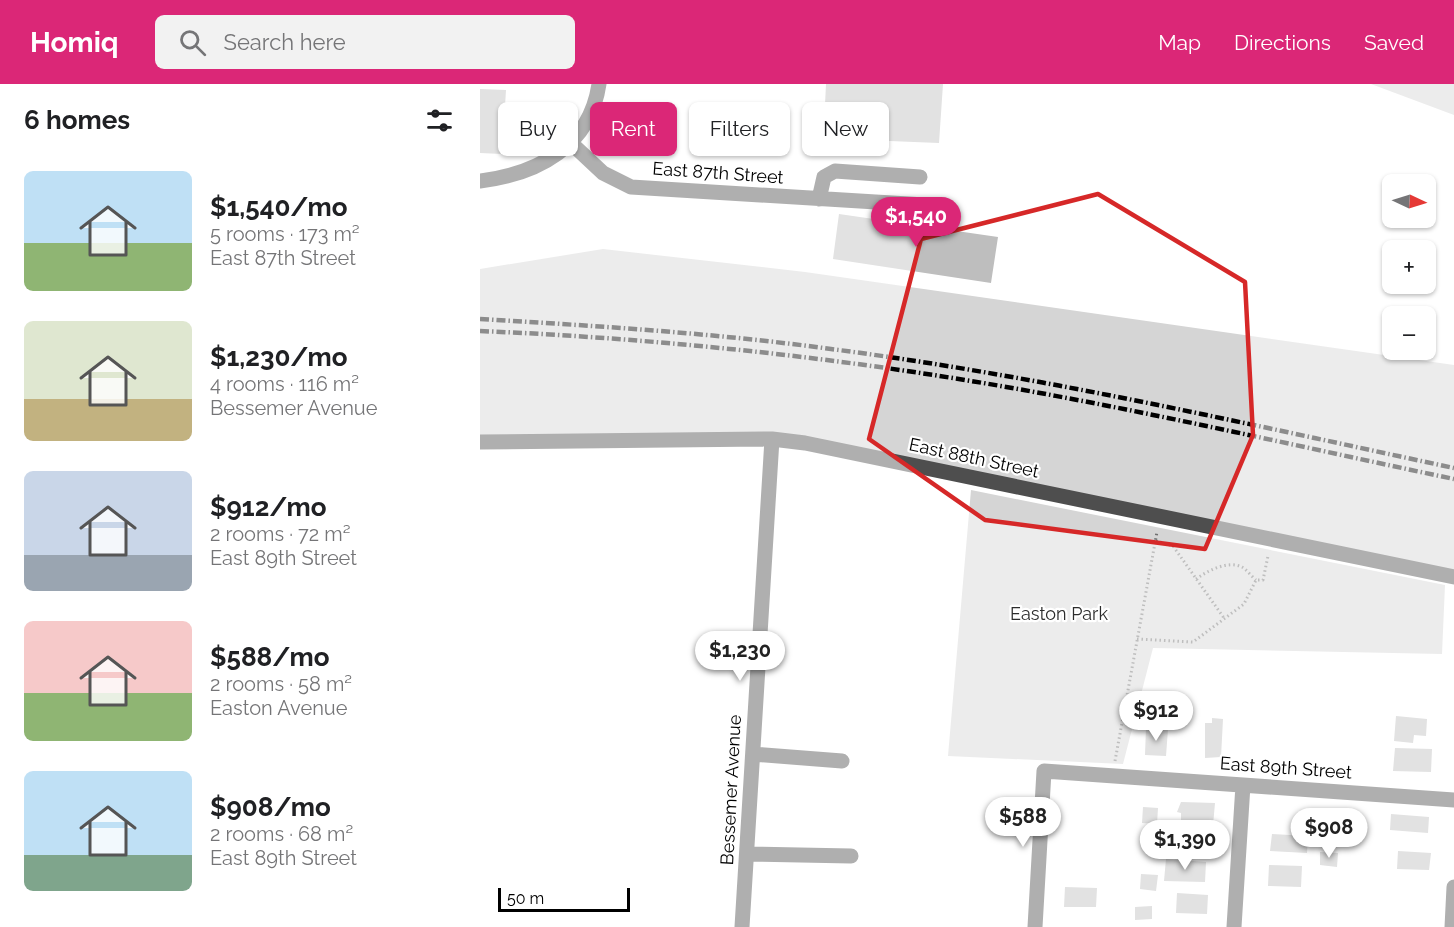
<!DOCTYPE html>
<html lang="en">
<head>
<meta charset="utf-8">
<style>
  body { margin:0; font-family:Raleway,sans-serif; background:#f2f2f2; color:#202124; height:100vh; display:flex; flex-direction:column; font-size:22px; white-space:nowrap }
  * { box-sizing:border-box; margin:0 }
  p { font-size:20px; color:#757577 }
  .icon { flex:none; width:33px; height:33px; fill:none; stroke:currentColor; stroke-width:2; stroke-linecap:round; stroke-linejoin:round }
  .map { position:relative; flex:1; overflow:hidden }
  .panel { display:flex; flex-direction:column; background:#fff; width:480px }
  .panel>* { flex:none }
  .hud { position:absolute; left:18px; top:18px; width:570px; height:54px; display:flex; gap:12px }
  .needle { width:39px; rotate:94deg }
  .tools { position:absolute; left:902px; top:90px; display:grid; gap:12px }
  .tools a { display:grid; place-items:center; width:54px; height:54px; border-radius:9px; background:#fff; box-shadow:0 2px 4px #0004; font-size:30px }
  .scale { position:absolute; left:18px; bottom:15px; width:132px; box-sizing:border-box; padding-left:6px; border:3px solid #000; border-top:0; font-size:16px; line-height:21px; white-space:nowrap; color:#000; -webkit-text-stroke:4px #fff; paint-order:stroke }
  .price { position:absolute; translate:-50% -51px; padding:0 14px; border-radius:21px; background:#fff; color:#222; font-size:20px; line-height:39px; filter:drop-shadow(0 2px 3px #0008) }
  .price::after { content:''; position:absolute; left:50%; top:36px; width:18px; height:14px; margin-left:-9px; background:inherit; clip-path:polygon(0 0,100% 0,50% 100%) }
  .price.current { background:#db2777; color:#fff }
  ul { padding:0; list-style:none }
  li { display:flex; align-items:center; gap:18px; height:150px; padding:0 24px }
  li span { display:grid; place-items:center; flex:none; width:168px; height:120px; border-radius:9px; color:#555 }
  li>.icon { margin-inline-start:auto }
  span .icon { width:72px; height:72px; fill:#fffc; stroke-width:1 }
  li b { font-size:26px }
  h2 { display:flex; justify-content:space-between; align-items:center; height:72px; padding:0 24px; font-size:26px }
  .tag { padding:0 21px; border-radius:9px; background:#fff; box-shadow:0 2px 4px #0004; font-size:21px; line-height:54px }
  .tag.current { background:#db2777; color:#fff }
  header { display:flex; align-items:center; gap:36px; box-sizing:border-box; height:84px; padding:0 30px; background:#db2777; color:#fff }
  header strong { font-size:28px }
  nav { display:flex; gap:33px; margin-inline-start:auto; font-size:21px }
  .search { width:420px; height:54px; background:#f2f2f2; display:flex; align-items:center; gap:15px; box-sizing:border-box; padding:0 21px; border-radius:9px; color:#757577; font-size:22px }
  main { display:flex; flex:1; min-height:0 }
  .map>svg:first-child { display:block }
  .green { fill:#d5d5d5 }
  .building { fill:#bebebe }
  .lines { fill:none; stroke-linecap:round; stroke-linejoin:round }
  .path { stroke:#707070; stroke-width:3; stroke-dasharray:1.5 3; stroke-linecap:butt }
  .minor { stroke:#4e4e4e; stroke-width:15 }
  .rail { stroke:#000; stroke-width:4.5; stroke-dasharray:9 3 1.5 3; stroke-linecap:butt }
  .marked { fill:none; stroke:#d62828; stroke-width:4.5; stroke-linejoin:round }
  .labels { text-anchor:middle; stroke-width:4.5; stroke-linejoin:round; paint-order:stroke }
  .street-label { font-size:18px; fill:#000; stroke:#fff }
  .park-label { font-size:18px; fill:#2c2c2c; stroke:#fff }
</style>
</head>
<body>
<header>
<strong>Homiq</strong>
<div class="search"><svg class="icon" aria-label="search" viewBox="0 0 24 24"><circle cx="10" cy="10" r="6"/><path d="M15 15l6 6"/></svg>Search here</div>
<nav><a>Map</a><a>Directions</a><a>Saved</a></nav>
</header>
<main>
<section class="panel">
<h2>6 homes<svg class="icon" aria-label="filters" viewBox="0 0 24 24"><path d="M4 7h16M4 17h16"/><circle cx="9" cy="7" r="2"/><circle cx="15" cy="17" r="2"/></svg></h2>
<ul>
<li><span style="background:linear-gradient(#bfe0f5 60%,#8fb573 0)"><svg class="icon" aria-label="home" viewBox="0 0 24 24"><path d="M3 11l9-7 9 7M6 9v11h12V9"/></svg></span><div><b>$1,540/mo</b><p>5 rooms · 173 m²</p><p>East 87th Street</p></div></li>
<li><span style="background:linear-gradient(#dfe7d0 65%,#c2b280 0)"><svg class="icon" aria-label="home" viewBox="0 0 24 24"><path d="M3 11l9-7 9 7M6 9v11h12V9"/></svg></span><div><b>$1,230/mo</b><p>4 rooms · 116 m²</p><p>Bessemer Avenue</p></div></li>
<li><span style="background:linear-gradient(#c9d6e8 70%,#9aa5b1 0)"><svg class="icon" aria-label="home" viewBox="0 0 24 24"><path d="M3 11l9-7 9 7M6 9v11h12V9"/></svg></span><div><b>$912/mo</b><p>2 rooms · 72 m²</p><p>East 89th Street</p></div></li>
<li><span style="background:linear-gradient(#f6c9c9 60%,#8fb573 0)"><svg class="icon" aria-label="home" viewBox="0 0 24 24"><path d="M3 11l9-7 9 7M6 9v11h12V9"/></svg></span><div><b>$588/mo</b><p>2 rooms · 58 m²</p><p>Easton Avenue</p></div></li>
<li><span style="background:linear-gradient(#bfe0f5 70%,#7fa58c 0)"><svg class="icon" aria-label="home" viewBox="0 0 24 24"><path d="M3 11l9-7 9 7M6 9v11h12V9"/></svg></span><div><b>$908/mo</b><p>2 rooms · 68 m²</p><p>East 89th Street</p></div></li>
</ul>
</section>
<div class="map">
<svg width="974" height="843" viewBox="0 0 974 843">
  <rect width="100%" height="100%" fill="#fff"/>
  <!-- green -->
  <path class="green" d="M891,0H974V31Z
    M123,165L325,188L974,281V493L325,359L0,358V185Z
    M491,406L965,501L962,570L673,564L643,680L468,672Z"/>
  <!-- building -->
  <path class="building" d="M346,0H463L459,59L360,55L361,23L345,21Z
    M0,5L26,6L22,70L0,69Z
    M359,130L518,153L511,199L353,175Z
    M916,632L947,635L946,652L934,651L933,659L914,657Z
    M732,634L743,635L741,673L725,674V639H732Z
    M666,644L688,645L686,672L665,671Z
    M915,664L952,665L951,688L913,687Z
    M701,718L735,719L733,741L701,739V729L697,728Z
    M663,723L678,724L677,740L662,739Z
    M911,730L949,733L948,749L910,746Z
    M792,750L828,752L827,769L790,767Z
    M918,767L951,769L949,786L917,785Z
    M840,768L858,769L857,783L840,781Z
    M686,775L726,778L725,798L684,797Z
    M789,781L822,782L821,803L788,802Z
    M661,790L678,791L676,807L660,805Z
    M585,803L617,804L616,823H584Z
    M697,809L728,811L727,830L696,829Z
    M672,822V835L655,836V823Z"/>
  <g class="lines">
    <!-- path -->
    <path class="path" d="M676,457L693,462L744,534
      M716,495C727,487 748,476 762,483C767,486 772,493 776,496
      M657,555L713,558L764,520L776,496H783L788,472
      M635,677L677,448"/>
    <!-- minor -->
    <path class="minor" d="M92,60L123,89L151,103L461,122
      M0,97C58,90 110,62 119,0
      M339,115L344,93L355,87L440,93
      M0,358L292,355L325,359L974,493
      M273,670L362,677
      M267,770L371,772
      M262,843L292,355
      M555,843L564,687L974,716
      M754,843L763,701
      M972,843L974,803"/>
    <!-- rail -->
    <path class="rail" d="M0,235C117,242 234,249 351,265C561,292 767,340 974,384
      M0,247C191,255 383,276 571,311C706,336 840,367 974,395"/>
  </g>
  <!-- marked area -->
  <path d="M0 0H974V843H0ZM618,110L765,198L773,351L725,465L505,436L389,355L441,155Z" fill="#fff" fill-opacity=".55" fill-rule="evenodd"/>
  <path class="marked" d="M618,110L765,198L773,351L725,465L505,436L389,355L441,155Z"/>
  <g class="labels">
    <!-- street labels -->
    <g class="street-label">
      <text transform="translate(238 89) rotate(4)" y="6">East 87th Street</text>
      <text transform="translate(494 374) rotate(12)" y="6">East 88th Street</text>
      <text transform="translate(806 684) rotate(4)" y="6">East 89th Street</text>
      <text transform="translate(251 706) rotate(-87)" y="6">Bessemer Avenue</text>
    </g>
    <!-- park labels -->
    <g class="park-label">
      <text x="579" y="536">Easton Park</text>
    </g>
  </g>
</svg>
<div class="tools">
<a><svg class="needle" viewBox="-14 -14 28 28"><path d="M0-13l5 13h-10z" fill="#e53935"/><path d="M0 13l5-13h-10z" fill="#757577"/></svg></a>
<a>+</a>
<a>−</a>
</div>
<div class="scale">50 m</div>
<b class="price current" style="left:436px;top:164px">$1,540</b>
<b class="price" style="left:260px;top:598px">$1,230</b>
<b class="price" style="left:676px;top:658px">$912</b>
<b class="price" style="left:543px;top:764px">$588</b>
<b class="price" style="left:849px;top:775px">$908</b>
<b class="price" style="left:705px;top:787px">$1,390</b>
<div class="hud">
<a class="tag">Buy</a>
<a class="tag current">Rent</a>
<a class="tag">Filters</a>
<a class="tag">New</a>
</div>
</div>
</main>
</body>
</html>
